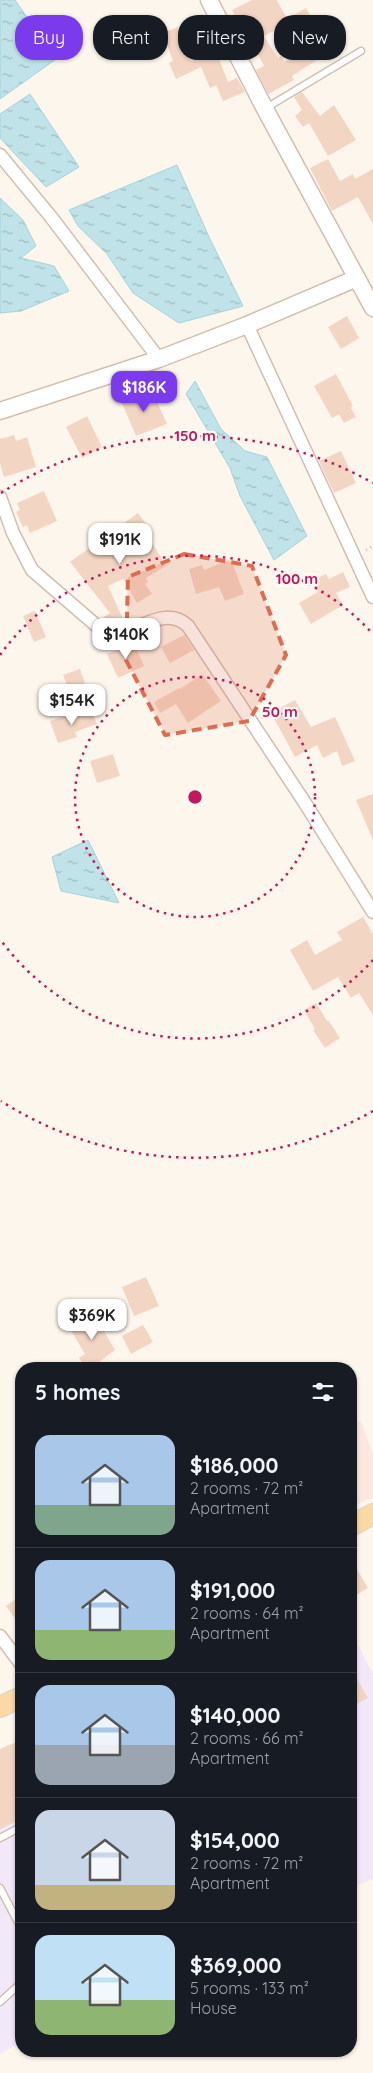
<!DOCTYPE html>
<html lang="en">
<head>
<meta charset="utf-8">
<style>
  body { margin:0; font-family:Quicksand,sans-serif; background:#20242c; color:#f1f3f6; height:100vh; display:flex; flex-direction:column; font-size:19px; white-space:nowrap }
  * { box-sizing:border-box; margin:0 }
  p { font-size:16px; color:#9ea1a6 }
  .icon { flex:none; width:28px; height:28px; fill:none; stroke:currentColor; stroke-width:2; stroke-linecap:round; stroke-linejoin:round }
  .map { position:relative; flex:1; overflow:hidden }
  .sheet { position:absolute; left:15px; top:1362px; width:342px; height:695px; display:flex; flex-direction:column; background:#171b24; border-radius:20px; box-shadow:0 1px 4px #0004 }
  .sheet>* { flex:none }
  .top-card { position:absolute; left:15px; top:15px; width:344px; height:45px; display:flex; gap:10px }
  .price { position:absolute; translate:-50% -42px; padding:0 11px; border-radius:10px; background:#fff; color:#222; font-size:16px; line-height:32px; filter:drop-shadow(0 1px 2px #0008) }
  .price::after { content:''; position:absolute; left:50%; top:30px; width:15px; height:11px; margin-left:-8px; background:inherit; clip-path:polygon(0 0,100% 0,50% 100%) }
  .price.selected { background:#7c3aed; color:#fff }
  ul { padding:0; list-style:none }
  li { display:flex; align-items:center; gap:15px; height:125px; padding:0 20px }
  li+li { border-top:1px solid #363941 }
  li span { display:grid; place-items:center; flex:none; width:140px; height:100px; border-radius:15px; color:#555 }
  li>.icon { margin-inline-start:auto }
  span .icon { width:60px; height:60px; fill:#fffc; stroke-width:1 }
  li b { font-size:21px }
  h2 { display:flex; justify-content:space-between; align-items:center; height:60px; padding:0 20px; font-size:21px }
  .pill { padding:0 18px; border-radius:20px; background:#171b24; box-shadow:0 1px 4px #0004; font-size:18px; line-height:45px }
  .pill.selected { background:#7c3aed; color:#fff }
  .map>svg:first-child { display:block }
  .commercial { fill:#fde8e0 }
  .education { fill:#f3e8fa }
  .water { fill:url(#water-ripples); stroke:#a5d3da }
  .building { fill:#f3d5c3 }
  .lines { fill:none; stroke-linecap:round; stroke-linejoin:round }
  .service-casing { stroke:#d1beb0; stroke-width:9 }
  .minor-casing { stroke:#d1beb0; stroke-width:15 }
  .tertiary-casing { stroke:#d1beb0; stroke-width:19 }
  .primary-casing { stroke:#dad1cd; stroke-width:22 }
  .path { stroke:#d9b8a5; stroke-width:3; stroke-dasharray:1 4; stroke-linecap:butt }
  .service { stroke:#fff; stroke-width:6 }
  .minor { stroke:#fff; stroke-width:12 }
  .tertiary { stroke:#fff; stroke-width:16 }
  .primary { stroke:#fbd9a5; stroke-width:20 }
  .marked { fill:#dc6d51; fill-opacity:0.2; stroke:#dc6d51; stroke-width:4; stroke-dasharray:10 6; stroke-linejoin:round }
  .ring { fill:none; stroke:#c2185b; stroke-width:2.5; stroke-dasharray:2.5 5 }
  .centre { fill:#c2185b; stroke:#fffaf3; stroke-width:2.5 }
  .ring-label { font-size:15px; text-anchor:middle; font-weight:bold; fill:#c2185b; stroke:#fffaf3; stroke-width:4.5; stroke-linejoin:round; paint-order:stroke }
</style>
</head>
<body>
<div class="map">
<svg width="373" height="2073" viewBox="0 0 373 2073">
  <defs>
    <pattern id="water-ripples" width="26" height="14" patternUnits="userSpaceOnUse" patternTransform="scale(1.25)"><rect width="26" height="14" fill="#bfe3e8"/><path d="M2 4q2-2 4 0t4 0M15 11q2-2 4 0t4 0" fill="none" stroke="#a0bbbe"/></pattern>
  </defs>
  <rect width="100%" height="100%" fill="#fdf6ec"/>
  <!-- commercial -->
  <path class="commercial" d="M361,1421L373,1455V1497L351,1507V1424Z"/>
  <!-- education -->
  <path class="education" d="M351,1631L373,1674V1879L351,1888Z
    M21,1788V2042L0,2054V1798Z"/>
  <!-- water -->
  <path class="water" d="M0,0H15L56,59L0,99Z
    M30,94L79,167L46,187L0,138V114Z
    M177,165L209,237L243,306L179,323L133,293L107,254L78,226L69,210Z
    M0,198L23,220L36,246L21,258L54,266L69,291L21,311L0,313Z
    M195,381L221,429L245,451L267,457L307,536L274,560L240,496L230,468L186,394Z
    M88,840L119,903L61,891L52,857Z"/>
  <!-- building -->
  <path class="building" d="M252,0H277L289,23L264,36L278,58L281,56L284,62L309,47L317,60L292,76L294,80L268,94L256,70L264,66L252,43L249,44L232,10Z
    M306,8L318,29L306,35L294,15Z
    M197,23L201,31L211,27L223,58L219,59L228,82L237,78L245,92L223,101L216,85L210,88L201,67L176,79L169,63L173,61L163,33L178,27L179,31Z
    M302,92L320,116L334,105L356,140L328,156L309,123L303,127L295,116L302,110L294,97Z
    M328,159L340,181L353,174L355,179L373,169V224L358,197L332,211L310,168Z
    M347,316L359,338L341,349L328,327Z
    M336,374L353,406L351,408L356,417L344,423L339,414L332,418L314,386Z
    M152,390L167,424L136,436L122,403Z
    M87,416L102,447L82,458L66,427Z
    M14,435L16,441L27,437L36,467L4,477L0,463V439Z
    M341,451L356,483L334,493L319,461Z
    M44,491L57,521L30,533L27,525L23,527L16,512L20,510L17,503Z
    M138,513L149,528L145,531L166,566L146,578L148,582L145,584L152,594L137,603L123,579L108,586L125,623L108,625L101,619L110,613L70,562Z
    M231,559L244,594L225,601L219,587L196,594L189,569L202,565L204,570Z
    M343,572L350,587L336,593L343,605L311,624L299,603L318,592L311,581L326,574L329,579Z
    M35,611L46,637L34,642L23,616Z
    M184,635L194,650L170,663L161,647Z
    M134,643L144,666L118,678L107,654Z
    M80,669L85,683L69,690L63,675Z
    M202,674L221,701L188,723L176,704L160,713L154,702L179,688L180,689Z
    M295,700L311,727L335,717L355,761L342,766L337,751L323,758L317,745L295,757L271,713Z
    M91,710L97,724L75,732L77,737L58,743L50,721L69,715L70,718Z
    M113,754L120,776L97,783L90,761Z
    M373,794V840L356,800Z
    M363,917L373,934V1015L359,993L351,998L338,977L313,991L290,950L307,940L315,955L342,940L337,932Z
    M316,1003L327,1021L328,1020L340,1038L325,1048L313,1030L315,1029L304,1010Z
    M146,1277L159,1306L134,1316L122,1287Z
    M93,1313L115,1350L90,1369H87L79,1358L85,1354L69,1327Z
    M143,1325L153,1342L131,1354L122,1336Z
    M351,1559L368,1588L351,1598Z
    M21,1595V1627L6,1606Z
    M351,1668L368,1698L351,1707Z
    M21,1740V1819L0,1829V1749Z"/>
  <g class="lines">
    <!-- service casing -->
    <g class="service-casing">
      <path id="service" d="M266,108L361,51
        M0,1838L21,1827
        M0,1888L21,1928
        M0,2002L21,1983"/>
    </g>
    <!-- minor casing -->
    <g class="minor-casing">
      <path id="minor" d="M0,155L51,217L159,359
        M247,325L373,597
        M0,497L13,533L32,570L105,633C128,642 162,601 188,626L305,803L373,912
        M0,1636L21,1664"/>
    </g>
    <!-- tertiary casing -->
    <g class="tertiary-casing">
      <path id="tertiary" d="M209,0L265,109L373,308
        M0,411L159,359L247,325L357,278"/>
    </g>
    <!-- primary casing -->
    <g class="primary-casing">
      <path id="primary" d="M351,1526L373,1514
        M0,1707L21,1697"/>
    </g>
    <!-- path -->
    <path class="path" d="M366,550L373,546"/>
    <!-- service -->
    <use href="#service" class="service"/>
    <!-- minor -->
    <use href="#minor" class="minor"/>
    <!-- tertiary -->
    <use href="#tertiary" class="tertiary"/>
    <!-- primary -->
    <use href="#primary" class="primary"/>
  </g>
  <!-- marked area -->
  <path class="marked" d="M184,554L252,566L286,655L249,721L165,735L126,660L128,577Z"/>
  <!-- distance rings -->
  <g class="ring">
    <circle cx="195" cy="797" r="120"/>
    <path d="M373 960A241 241 0 0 1 0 939M0 655A241 241 0 0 1 373 634"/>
    <path d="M373 1111A361 361 0 0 1 1 1101M1 493A361 361 0 0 1 373 483"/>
  </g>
  <circle cx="195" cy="797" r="8" class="centre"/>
  <g class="ring-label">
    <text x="195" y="441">150 m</text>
    <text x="297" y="584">100 m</text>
    <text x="280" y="717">50 m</text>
  </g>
</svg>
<b class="price selected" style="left:144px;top:413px">$186K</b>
<b class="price" style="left:120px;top:565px">$191K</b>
<b class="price" style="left:126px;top:660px">$140K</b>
<b class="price" style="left:72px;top:726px">$154K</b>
<b class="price" style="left:92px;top:1341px">$369K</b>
<div class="top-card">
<a class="pill selected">Buy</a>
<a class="pill">Rent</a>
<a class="pill">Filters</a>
<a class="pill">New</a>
</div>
<section class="sheet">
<h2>5 homes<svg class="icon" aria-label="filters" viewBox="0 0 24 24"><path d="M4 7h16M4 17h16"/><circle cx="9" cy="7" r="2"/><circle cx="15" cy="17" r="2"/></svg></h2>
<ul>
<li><span style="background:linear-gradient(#a9c7e8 70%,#7fa58c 0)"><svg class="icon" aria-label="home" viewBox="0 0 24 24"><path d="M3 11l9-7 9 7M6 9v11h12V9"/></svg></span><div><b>$186,000</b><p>2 rooms · 72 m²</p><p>Apartment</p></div></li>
<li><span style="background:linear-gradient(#a9c7e8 70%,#8fb573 0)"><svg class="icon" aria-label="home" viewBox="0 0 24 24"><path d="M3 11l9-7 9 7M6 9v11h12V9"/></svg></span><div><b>$191,000</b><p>2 rooms · 64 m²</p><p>Apartment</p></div></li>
<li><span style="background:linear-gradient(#a9c7e8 60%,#9aa5b1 0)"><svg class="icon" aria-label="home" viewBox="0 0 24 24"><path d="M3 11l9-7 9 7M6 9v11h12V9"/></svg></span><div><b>$140,000</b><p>2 rooms · 66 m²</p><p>Apartment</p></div></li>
<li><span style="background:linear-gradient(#c9d6e8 75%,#c2b280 0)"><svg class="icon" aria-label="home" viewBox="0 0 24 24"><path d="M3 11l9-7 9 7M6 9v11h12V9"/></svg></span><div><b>$154,000</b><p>2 rooms · 72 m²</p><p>Apartment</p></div></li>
<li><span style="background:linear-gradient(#bfe0f5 65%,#8fb573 0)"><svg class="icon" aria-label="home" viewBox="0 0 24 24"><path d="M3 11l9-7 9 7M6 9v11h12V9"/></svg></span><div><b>$369,000</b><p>5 rooms · 133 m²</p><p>House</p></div></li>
</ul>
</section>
</div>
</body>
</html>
